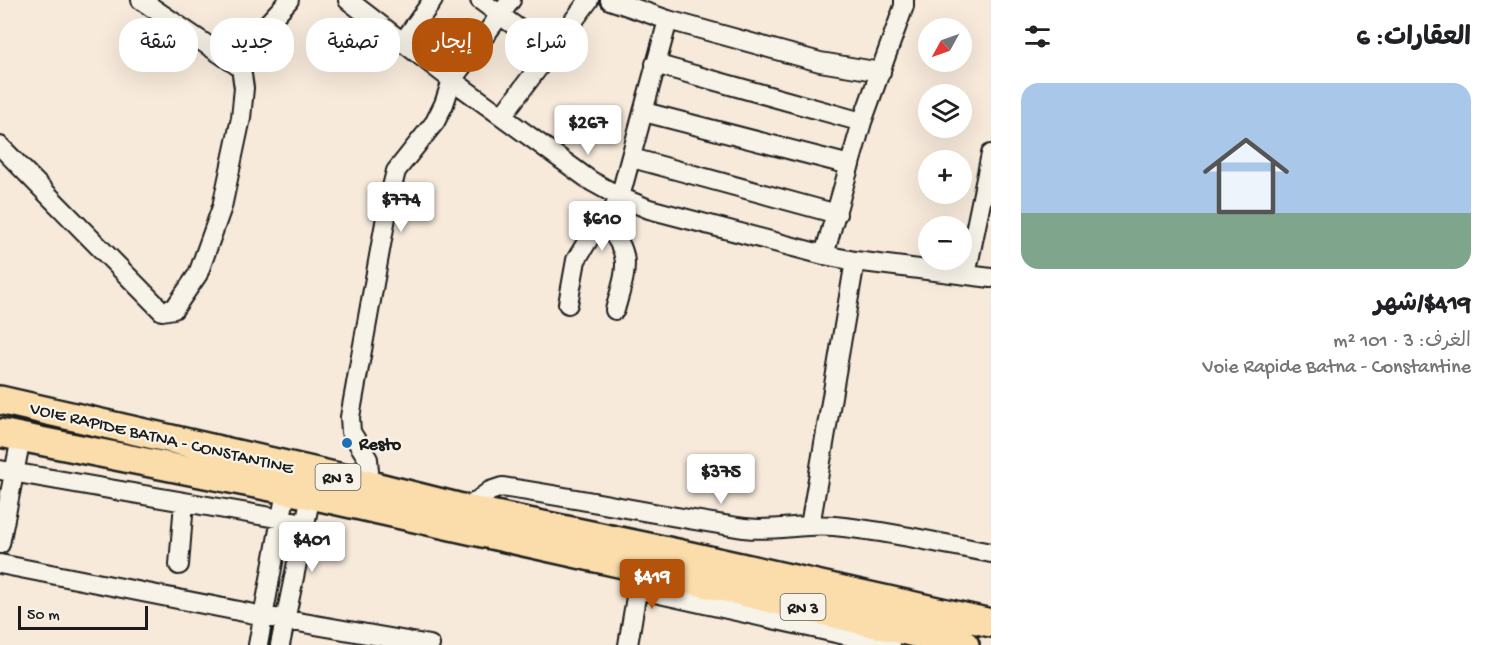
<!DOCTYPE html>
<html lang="ar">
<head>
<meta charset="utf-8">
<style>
  body { margin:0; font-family:"Gochi Hand","Playpen Sans Arabic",sans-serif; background:#f6f6f6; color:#202124; direction:rtl; height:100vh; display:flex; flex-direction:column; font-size:22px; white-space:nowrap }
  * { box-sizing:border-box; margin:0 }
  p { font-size:20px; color:#757577 }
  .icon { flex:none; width:33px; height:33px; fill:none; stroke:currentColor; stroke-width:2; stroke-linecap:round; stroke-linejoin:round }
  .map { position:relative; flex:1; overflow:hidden; direction:ltr }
  .details { display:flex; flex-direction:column; background:#fff; width:510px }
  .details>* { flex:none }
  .guide { position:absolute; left:18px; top:18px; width:570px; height:54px; direction:rtl; display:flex; gap:12px }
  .needle { width:39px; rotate:230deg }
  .tools { position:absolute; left:918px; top:18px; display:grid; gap:12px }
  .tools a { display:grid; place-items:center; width:54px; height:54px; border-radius:50%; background:#fff; box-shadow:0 6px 24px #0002; font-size:30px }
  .scale { position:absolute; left:18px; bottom:15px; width:130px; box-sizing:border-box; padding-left:6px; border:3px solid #1c1c1c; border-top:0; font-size:16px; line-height:21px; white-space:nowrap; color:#1c1c1c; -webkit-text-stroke:4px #f7f3e8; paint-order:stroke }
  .price { position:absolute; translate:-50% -51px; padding:0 14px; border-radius:6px; background:#fff; color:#222; font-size:20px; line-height:39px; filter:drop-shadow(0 2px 3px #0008) }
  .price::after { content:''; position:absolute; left:50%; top:36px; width:18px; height:14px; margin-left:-9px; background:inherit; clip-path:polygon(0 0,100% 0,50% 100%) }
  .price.selected { background:#b45309; color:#fff }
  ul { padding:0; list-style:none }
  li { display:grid; align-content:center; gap:12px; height:318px; padding:0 30px }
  li span { display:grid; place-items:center; height:186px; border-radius:18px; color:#555 }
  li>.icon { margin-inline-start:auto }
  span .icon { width:108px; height:108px; fill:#fffc; stroke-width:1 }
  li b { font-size:26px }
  h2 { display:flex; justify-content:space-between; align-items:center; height:72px; padding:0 30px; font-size:26px }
  .pill { padding:0 21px; border-radius:24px; background:#fff; box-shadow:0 6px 24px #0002; font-size:21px; line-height:54px }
  .pill.selected { background:#b45309; color:#fff }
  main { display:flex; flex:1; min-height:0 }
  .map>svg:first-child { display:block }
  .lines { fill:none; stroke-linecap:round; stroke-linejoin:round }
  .minor-casing { stroke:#1c1c1c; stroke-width:22 }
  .highway-casing { stroke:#1c1c1c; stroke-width:32 }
  .minor { stroke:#f7f3e8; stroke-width:18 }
  .highway { stroke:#faddab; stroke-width:27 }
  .poi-dot { fill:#1f6fb2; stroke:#f7f3e8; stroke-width:2 }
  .labels { text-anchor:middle; stroke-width:4.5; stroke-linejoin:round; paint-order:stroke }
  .shield { fill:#f7f3e8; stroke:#5e5c59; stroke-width:1.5 }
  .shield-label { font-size:16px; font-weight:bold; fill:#1c1c1c }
  .street-label { font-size:18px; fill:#1c1c1c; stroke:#f7f3e8 }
  .poi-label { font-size:18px; font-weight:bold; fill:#1c1c1c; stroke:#f7f3e8; text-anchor:start }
</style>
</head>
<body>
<main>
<section class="details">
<h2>العقارات: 6<svg class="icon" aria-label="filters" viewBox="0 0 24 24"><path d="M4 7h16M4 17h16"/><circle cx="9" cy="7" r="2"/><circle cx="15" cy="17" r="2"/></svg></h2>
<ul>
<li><span style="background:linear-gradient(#a9c7e8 70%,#7fa58c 0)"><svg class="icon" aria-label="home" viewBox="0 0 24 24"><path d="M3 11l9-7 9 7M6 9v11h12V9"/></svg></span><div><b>$419/شهر</b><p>الغرف: 3 · 101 m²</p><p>Voie Rapide Batna - Constantine</p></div></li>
</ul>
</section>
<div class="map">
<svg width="991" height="645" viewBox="0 0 991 645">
  <rect width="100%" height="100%" fill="#f7eadb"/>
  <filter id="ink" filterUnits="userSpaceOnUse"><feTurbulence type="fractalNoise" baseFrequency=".0167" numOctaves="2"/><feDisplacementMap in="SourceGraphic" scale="12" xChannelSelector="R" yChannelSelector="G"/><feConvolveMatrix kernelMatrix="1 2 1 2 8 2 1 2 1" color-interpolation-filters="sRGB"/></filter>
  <g filter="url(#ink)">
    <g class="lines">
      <!-- minor casing -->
      <g class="minor-casing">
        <path id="minor" d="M141,0L241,68
          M348,0L452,80L591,181L620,197L649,209L824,255L855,261
          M480,0L550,52
          M610,0L668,20
          M403,42L433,0
          M655,64L862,122
          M644,112L850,165
          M502,116L589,0
          M0,146L162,311L174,309L198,274L222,207L241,118L244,88L241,68L258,34L289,0
          M632,158L837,214
          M605,224C635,255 625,273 615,310
          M824,255L862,122L904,6V0
          M966,275L991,154
          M568,304L576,260L590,237L605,224L620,197L668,20L820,62L881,72
          M0,470L305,523
          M370,484L368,459L351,432L350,417L390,195L396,171L435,122L444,104L452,80L511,0
          M466,509L490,491L502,487C583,499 663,516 744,528C774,532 804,523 834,526C887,531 939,543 991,553
          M810,526L855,261L991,278
          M0,544L21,438
          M0,564L264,616L430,645
          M179,565L184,502
          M637,589L890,645
          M258,645L286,491
          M280,645L311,495
          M628,645L639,579"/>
      </g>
      <!-- highway casing -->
      <g class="highway-casing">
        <path id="highway" d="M0,400L343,478L466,509L677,553L991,623
          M0,433L311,495L641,568L965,645"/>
      </g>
      <!-- minor -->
      <use href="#minor" class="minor"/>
      <!-- highway -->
      <use href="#highway" class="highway"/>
    </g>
  </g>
  <!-- markers -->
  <circle class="poi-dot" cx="347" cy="443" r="6"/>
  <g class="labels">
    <!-- shield labels -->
    <g class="shield">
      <rect x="315.5" y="464" width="45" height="26" rx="4.5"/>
      <rect x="780.5" y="594" width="45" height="26" rx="4.5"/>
    </g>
    <g class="shield-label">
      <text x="338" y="483">RN 3</text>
      <text x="803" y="613">RN 3</text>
    </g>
    <!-- street labels -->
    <g class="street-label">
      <text transform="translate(162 437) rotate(13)" y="6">VOIE RAPIDE BATNA - CONSTANTINE</text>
    </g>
    <!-- poi labels -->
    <g class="poi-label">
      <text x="359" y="449">Resto</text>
    </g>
  </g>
</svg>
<div class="tools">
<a><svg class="needle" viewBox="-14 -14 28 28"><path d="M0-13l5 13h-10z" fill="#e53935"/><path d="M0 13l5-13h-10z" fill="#757577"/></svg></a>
<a><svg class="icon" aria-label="layers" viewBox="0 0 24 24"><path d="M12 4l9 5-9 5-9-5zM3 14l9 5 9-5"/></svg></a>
<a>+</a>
<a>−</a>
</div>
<div class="scale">50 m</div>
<b class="price" style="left:588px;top:156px">$267</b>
<b class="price" style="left:401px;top:233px">$774</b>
<b class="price" style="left:602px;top:252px">$610</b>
<b class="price" style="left:721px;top:505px">$375</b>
<b class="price" style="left:312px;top:573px">$401</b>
<b class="price selected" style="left:652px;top:610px">$419</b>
<div class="guide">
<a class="pill">شراء</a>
<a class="pill selected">إيجار</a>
<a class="pill">تصفية</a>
<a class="pill">جديد</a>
<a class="pill">شقة</a>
</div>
</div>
</main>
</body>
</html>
